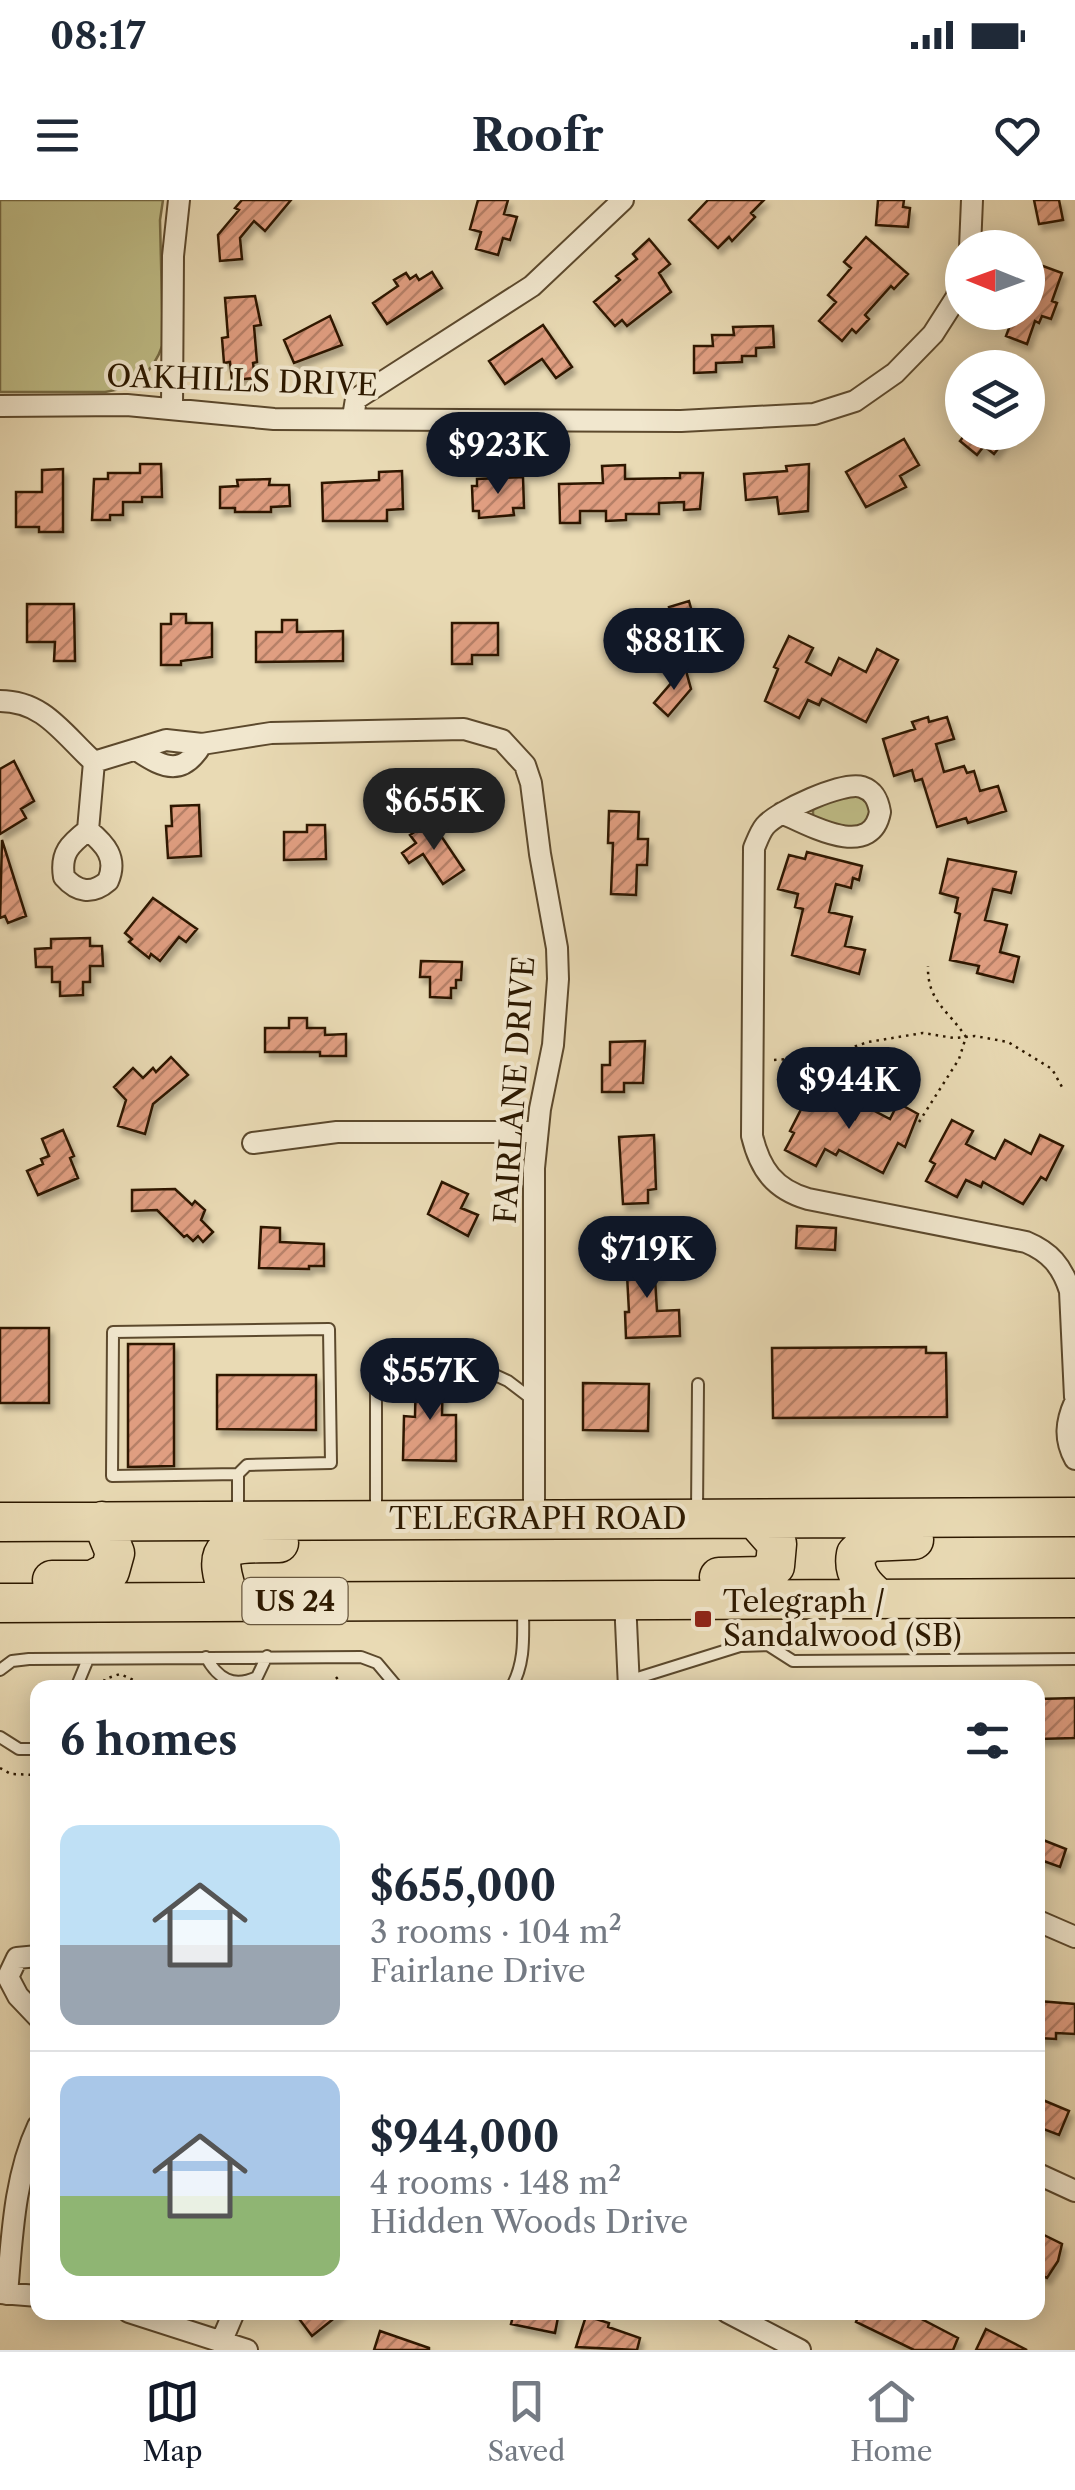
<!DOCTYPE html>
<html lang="en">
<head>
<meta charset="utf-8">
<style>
  body { margin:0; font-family:"Libre Caslon Text",serif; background:#f6f6f7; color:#1f2937; height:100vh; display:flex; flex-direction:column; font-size:38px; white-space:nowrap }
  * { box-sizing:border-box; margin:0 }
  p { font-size:32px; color:#747a83 }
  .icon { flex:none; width:55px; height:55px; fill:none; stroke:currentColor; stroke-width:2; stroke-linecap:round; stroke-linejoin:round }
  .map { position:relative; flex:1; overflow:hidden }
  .side { position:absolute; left:30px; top:1480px; width:1015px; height:640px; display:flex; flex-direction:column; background:#fff; border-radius:20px; box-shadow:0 5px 25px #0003 }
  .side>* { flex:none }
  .needle { width:65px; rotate:271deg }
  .tools { position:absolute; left:945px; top:30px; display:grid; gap:20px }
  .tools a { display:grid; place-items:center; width:100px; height:100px; border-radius:50%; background:#fff; box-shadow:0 5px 25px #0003; font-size:50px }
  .price { position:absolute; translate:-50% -85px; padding:0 22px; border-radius:35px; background:#111827; color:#fff; font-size:32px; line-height:65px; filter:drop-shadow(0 2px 5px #0008) }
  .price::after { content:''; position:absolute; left:50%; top:60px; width:30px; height:22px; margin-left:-15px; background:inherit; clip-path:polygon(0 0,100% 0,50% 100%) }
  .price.active { background:#222; color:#fff }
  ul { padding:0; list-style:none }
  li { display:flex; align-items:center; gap:30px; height:250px; padding:0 30px }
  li+li { border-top:2px solid #e0e1e3 }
  li span { display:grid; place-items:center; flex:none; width:280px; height:200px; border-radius:20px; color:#555 }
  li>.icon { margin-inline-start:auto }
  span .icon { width:120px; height:120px; fill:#fffc; stroke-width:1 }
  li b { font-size:42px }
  h2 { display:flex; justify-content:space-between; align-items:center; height:120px; padding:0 30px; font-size:42px }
  .status { display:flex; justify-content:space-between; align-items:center; height:70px; padding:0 50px; background:#fff; direction:ltr }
  .status svg { height:28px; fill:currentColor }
  header { display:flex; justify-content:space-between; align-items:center; height:130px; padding:0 30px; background:#fff; font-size:45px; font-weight:700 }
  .tabs { display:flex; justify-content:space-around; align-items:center; height:140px; border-top:2px solid #e0e1e3; background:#fff; font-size:28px; color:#747a83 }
  .tabs a { display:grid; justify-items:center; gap:5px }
  .tabs .active { color:#111827 }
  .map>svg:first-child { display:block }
  .green { fill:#bfbd87; stroke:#766b44; stroke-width:2.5 }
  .building { fill:url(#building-hatch); stroke:#2d1900; stroke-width:2.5; filter:url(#shadow) }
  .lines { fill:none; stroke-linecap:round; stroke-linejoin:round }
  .lane-casing { stroke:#5c492d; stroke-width:14 }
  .street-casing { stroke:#5c492d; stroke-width:24 }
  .highway-casing { stroke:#2d1900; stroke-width:41 }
  .path { stroke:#2d1900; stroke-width:2.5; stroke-dasharray:2.5 5; stroke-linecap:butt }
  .lane { stroke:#f1e7ce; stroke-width:10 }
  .street { stroke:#f1e7ce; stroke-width:20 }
  .highway { stroke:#e9dab4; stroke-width:38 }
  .poi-dot { fill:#8f2418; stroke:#f1e7ce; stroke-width:4 }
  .labels { text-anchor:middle; stroke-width:8; stroke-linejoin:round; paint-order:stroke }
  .shield { fill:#f1e7ce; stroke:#68573e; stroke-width:2.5 }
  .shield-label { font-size:28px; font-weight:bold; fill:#2d1900 }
  .street-label { font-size:30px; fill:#2d1900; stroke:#f1e7ce }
  .poi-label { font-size:30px; fill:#2d1900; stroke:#f1e7ce; text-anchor:start }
</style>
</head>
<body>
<div class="status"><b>08:17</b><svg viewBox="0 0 49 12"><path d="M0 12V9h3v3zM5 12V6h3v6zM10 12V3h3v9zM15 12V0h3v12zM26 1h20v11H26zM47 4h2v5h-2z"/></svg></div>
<header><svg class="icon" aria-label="menu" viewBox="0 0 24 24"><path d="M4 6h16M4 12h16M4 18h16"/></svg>Roofr<svg class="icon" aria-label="heart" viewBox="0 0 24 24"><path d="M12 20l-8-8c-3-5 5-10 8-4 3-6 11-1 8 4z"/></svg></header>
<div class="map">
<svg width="1075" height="2150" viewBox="0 0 1075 2150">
  <defs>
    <pattern id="building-hatch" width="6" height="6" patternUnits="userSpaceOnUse" patternTransform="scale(2.5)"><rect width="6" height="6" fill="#e09e81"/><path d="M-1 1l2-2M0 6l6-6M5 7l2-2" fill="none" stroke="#b68067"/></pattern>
    <filter id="shadow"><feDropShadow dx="3.5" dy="6" stdDeviation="2.5" flood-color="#0004"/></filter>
  </defs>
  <rect width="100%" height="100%" fill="#e9dab4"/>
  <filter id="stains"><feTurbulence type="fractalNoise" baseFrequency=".002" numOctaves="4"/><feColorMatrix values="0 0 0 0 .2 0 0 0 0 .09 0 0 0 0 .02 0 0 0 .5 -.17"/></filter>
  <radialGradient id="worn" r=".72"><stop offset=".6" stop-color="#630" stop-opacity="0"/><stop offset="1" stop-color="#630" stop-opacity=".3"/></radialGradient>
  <!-- green -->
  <path class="green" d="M0,0H163L160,20L163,144C153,173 135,188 105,192H0Z
    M857,593L871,605L869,623L849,630L813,617V606Z"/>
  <!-- building -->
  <path class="building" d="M242,0H291L265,31L254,21L240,38L242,59L220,61L218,35L239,10L235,8Z
    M478,0H508L504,14L517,17L510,40L503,38L498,55L476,49L481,32L470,29Z
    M708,0H764L751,13L755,17L732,41L729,37L718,48L689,20Z
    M878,0H904L903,7L910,8L908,27L876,25Z
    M1034,0H1059L1063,20L1039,24Z
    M866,37L908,74L894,89L891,86L865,115L869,119L856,133L852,129L842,141L819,121L836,102L828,95L851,68L844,62Z
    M649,39L670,64L659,73L671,92L627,126L622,120L615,126L594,102L620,80L616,76L637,59L633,54Z
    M1032,62L1062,73L1052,101L1057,103L1051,119L1042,116L1039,123L1035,121L1027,144L1006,136L1015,112H1028V77Z
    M432,72L442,88L387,124L373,103L398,86L394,80L406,73L410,79L416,75L419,80Z
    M255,96L261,125L254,126L257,162L253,163L255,178L232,180L230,162L224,163L222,138L228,137L225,98Z
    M330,116L342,145L294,163L284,140Z
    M543,125L572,167L556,178L542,159L505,184L489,161Z
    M773,126L774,147L756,148V156H742V162L716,163V172L694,173V146H713L712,135H734L733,127Z
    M967,232H1011L994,254L984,246L977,255L960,241Z
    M904,239L919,265L900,276L906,287L866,307L846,272Z
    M140,264H161L162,297H142V302H123V315H110V320H92L94,279H108V273H140Z
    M809,264L808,311L779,314L777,297L746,300L744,274L787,271L786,266Z
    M625,265V279L680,278V273H703L700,309L684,310V302L659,303V314H626V320L606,321V311H580V323H560L559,284L603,283L602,266Z
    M63,269V332H39V327H16V292H42V270Z
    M402,271L403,309L387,310V321H323L322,283L379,280V272Z
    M523,277L524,308H513L514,315L479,318V311H473L472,286H477V279Z
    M270,279L269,285H289L290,306L271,307V312H235V308H220V287L238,286L237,280Z
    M689,401L704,455L657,469L651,450L679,443L669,407Z
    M27,404H74L75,461H54L55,442H27Z
    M171,414H186V423H212V457L181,461V465H161V424H171Z
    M282,420H297V432L343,431V461L256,462V432H282Z
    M452,423H498V455H472V464H452Z
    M789,436L813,448L806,462L831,475L839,458L866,472L877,449L898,460L866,522L822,499L819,505L808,500L799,518L765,501L778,469L774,467Z
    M685,467L691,489L668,516L654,503Z
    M928,517L929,522L947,517L954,539L936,544L944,572L964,566L967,573L974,571L980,591L998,586L1006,611L968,623L966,618L937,627L922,579L915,581L912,570L894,576L883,539L915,529L912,522Z
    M14,561L34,601L21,609L26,618L0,634V569Z
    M199,605L201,656L168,658L166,626H172L171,606Z
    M609,611L639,612L638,639H648L647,665H637L636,695L611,694L613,643H608Z
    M431,621L464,670L443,684L423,654L409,663L402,653L416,643L410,635Z
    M307,625H325L326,659L284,660V632H307Z
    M2,640L26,716L8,723L5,716L0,718Z
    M807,652L862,666L859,680L853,678L851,688L836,684L829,712L852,717L845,746L865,750L859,774L792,755L803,709L795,707L798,694L778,689L789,655L805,659Z
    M948,659L1016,672L1011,693L993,689L985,720L1007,725L1000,752L1019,757L1013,782L977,773L979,766L950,760L960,714L955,712L958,698L940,693Z
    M153,698L197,729L186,742L179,737L160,761L151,754L149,758L129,742L132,739L125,733Z
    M90,738V746H102L103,766H90V782H83V795L60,796V782H52V767H36L35,749L51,748V739Z
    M421,761L462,762L461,780H456V788H451V798L430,797V777H420Z
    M289,818H307V828H325V835L346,834V856H320V852H265V828H289Z
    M645,841L643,883H624V892H602V865H610V842Z
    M171,857L188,875L153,904L145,934L118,926L126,900L114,887L133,868L143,878L153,868L156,872Z
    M812,888L831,898L827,904L855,919L863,905L890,919L898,903L918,914L905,947L898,943L883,973L839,950L836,955L825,949L816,966L785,950L794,933L790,931Z
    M952,920L973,931L966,944L995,959L1005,940L1031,954L1040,935L1063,946L1046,980L1041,977L1023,1004L983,982L981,987L966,980L957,997L926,981L935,964L930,961Z
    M63,930L74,956L70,958L78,978L38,995L27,971L43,964L41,959L49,956L42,939Z
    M654,935L656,989L648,990V1003L623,1004L619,937Z
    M442,982L468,994L461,1008L478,1015L468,1036L428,1014Z
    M175,989L192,1005L195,1001L205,1010L201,1020L213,1032L203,1042L198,1036L193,1041L187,1035L184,1037L157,1010L132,1011V990Z
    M797,1026L836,1028L835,1050L796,1048Z
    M261,1027L280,1028V1042L324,1044V1066H309V1069L259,1068Z
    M660,1055L661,1078H655L657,1111L679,1110L680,1136L626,1138L625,1112H629L626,1056Z
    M0,1128H49V1203H0Z
    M128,1144H174V1266L128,1267Z
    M926,1147V1153H946L947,1217L773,1218L772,1148Z
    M416,1172H443L442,1215H456V1261L403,1260L404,1216L415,1217Z
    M217,1175H316V1230L217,1229Z
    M583,1183L649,1184L648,1231L583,1230Z
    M1075,1498V1538L1038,1539V1499Z
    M1038,1638L1066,1649L1060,1667L1038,1659Z
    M1038,1801L1075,1804V1834L1056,1833V1839L1038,1838Z
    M1038,1898L1069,1911L1059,1935L1038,1927Z
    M1038,2032L1062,2044L1058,2061L1047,2078L1038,2074Z
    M294,2112H342L312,2136Z
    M514,2112H559L555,2133L511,2124Z
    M860,2112H908L958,2138L953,2150H914L856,2122Z
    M586,2116L609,2123L608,2127L640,2138L637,2150L576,2147Z
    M986,2129L1027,2150H976Z
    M380,2131L429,2148V2150H374Z"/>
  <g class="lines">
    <!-- lane casing -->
    <g class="lane-casing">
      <path id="lane" d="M238,1274L247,1265L331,1263L329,1129L113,1132L112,1276L238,1274V1315
        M697,1313L698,1184
        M376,1314V1164L469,1163L508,1181L533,1200
        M206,1457C218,1479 233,1488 257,1477L267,1456
        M0,1470L12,1461L29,1459L361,1457L377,1463L398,1488
        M628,1481L740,1446L768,1445L793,1461L1075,1459
        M76,1488L88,1459
        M511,1488C526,1462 523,1435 523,1406
        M0,1537L19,1549H38"/>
    </g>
    <!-- street casing -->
    <g class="street-casing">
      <path id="street" d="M970,48L972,0
        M0,206L127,205L274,219L681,221L814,214L855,201L895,173L933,134L956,98L962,81
        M172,208L173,56L179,0
        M353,217L356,199L532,86L623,0
        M0,501C44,501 63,534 94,562
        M202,544L271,533L464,529L502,540L525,565L531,583L540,654L557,748L558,779L553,845L540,909L534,968V1320
        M94,562L166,540L202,544C183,576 165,569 138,551
        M782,613C811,626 871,660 880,612C878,600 874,591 862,587C843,581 778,611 765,626C760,632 757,641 754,648L752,936C760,969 774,989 808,999L1026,1042C1050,1052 1062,1066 1070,1091L1075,1197
        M88,630C105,644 118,658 108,681C92,695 77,692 64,677C60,653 70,644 88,630L94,562
        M253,943L337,932H537
        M1075,1202C1066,1222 1064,1239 1075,1259
        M625,1400L629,1488
        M1038,1721L1075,1737
        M38,1756L17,1758L8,1777L18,1796L38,1817
        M1038,1974L1075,1991
        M0,2093L38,2096
        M7,2094C12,2038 14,1977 38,1926
        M129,2112L247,2150
        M727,2112L800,2150
        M222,2140L234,2112"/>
    </g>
    <!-- highway casing -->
    <g class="highway-casing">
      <path id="highway" d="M0,1322L1075,1317
        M719,1377L762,1376L775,1366L777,1344L755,1319
        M52,1380H92L110,1371L115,1353L102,1321
        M879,1399C865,1387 852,1374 856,1354L869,1342L914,1340
        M231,1402C209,1343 224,1343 279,1343
        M0,1403L1075,1398"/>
    </g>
    <!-- path -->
    <path class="path" d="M774,860L827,856L868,842L923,833L954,838L975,836L1008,842L1052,869L1062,887
      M919,922L959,859L966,837C948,810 927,801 928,766
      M336,1477L345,1488
      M100,1488L105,1479L120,1474L152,1488
      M197,1488L207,1480
      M0,1568L11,1574L38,1575"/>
    <!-- lane -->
    <use href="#lane" class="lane"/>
    <!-- street -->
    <use href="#street" class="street"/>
    <!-- highway -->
    <use href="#highway" class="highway"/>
  </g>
  <!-- markers -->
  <rect class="poi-dot" x="693" y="1409" width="20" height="20" rx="5"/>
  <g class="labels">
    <!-- shield labels -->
    <rect class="shield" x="242.5" y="1378" width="105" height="46" rx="8"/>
    <g class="shield-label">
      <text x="295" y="1411">US 24</text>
    </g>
    <!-- street labels -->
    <g class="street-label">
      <text transform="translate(242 181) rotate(2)" y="10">OAKHILLS DRIVE</text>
      <text transform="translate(515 890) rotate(-86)" y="10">FAIRLANE DRIVE</text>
      <text x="538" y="1329">TELEGRAPH ROAD</text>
    </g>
    <!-- poi labels -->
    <g class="poi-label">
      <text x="723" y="1412">Telegraph /<tspan x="723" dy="34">Sandalwood (SB)</tspan></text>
    </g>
  </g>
  <rect width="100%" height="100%" filter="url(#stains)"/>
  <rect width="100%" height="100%" fill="url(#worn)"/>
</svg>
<div class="tools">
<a><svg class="needle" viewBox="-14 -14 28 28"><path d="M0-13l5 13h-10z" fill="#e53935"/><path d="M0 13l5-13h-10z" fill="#747a83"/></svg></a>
<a><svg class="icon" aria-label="layers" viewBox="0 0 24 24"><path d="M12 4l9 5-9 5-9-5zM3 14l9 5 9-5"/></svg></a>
</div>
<b class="price" style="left:498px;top:297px">$923K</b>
<b class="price" style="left:674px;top:493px">$881K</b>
<b class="price active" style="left:434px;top:653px">$655K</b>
<b class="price" style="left:849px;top:932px">$944K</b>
<b class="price" style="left:647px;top:1101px">$719K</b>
<b class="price" style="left:430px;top:1223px">$557K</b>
<section class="side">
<h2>6 homes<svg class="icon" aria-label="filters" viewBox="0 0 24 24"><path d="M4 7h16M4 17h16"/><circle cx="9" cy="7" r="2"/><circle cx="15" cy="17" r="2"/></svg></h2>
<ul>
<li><span style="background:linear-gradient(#bfe0f5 60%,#9aa5b1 0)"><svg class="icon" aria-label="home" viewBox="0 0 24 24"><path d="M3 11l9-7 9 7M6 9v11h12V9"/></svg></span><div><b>$655,000</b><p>3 rooms · 104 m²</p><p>Fairlane Drive</p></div></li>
<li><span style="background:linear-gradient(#a9c7e8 60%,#8fb573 0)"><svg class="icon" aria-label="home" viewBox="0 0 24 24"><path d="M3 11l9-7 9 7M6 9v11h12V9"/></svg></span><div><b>$944,000</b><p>4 rooms · 148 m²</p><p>Hidden Woods Drive</p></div></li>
</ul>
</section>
</div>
<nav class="tabs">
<a class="active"><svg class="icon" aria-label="map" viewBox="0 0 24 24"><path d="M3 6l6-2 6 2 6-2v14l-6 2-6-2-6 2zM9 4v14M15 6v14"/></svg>Map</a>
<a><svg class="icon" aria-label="saved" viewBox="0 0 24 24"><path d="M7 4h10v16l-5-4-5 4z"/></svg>Saved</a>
<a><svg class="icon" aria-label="home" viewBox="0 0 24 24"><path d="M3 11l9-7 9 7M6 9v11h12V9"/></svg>Home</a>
</nav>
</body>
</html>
